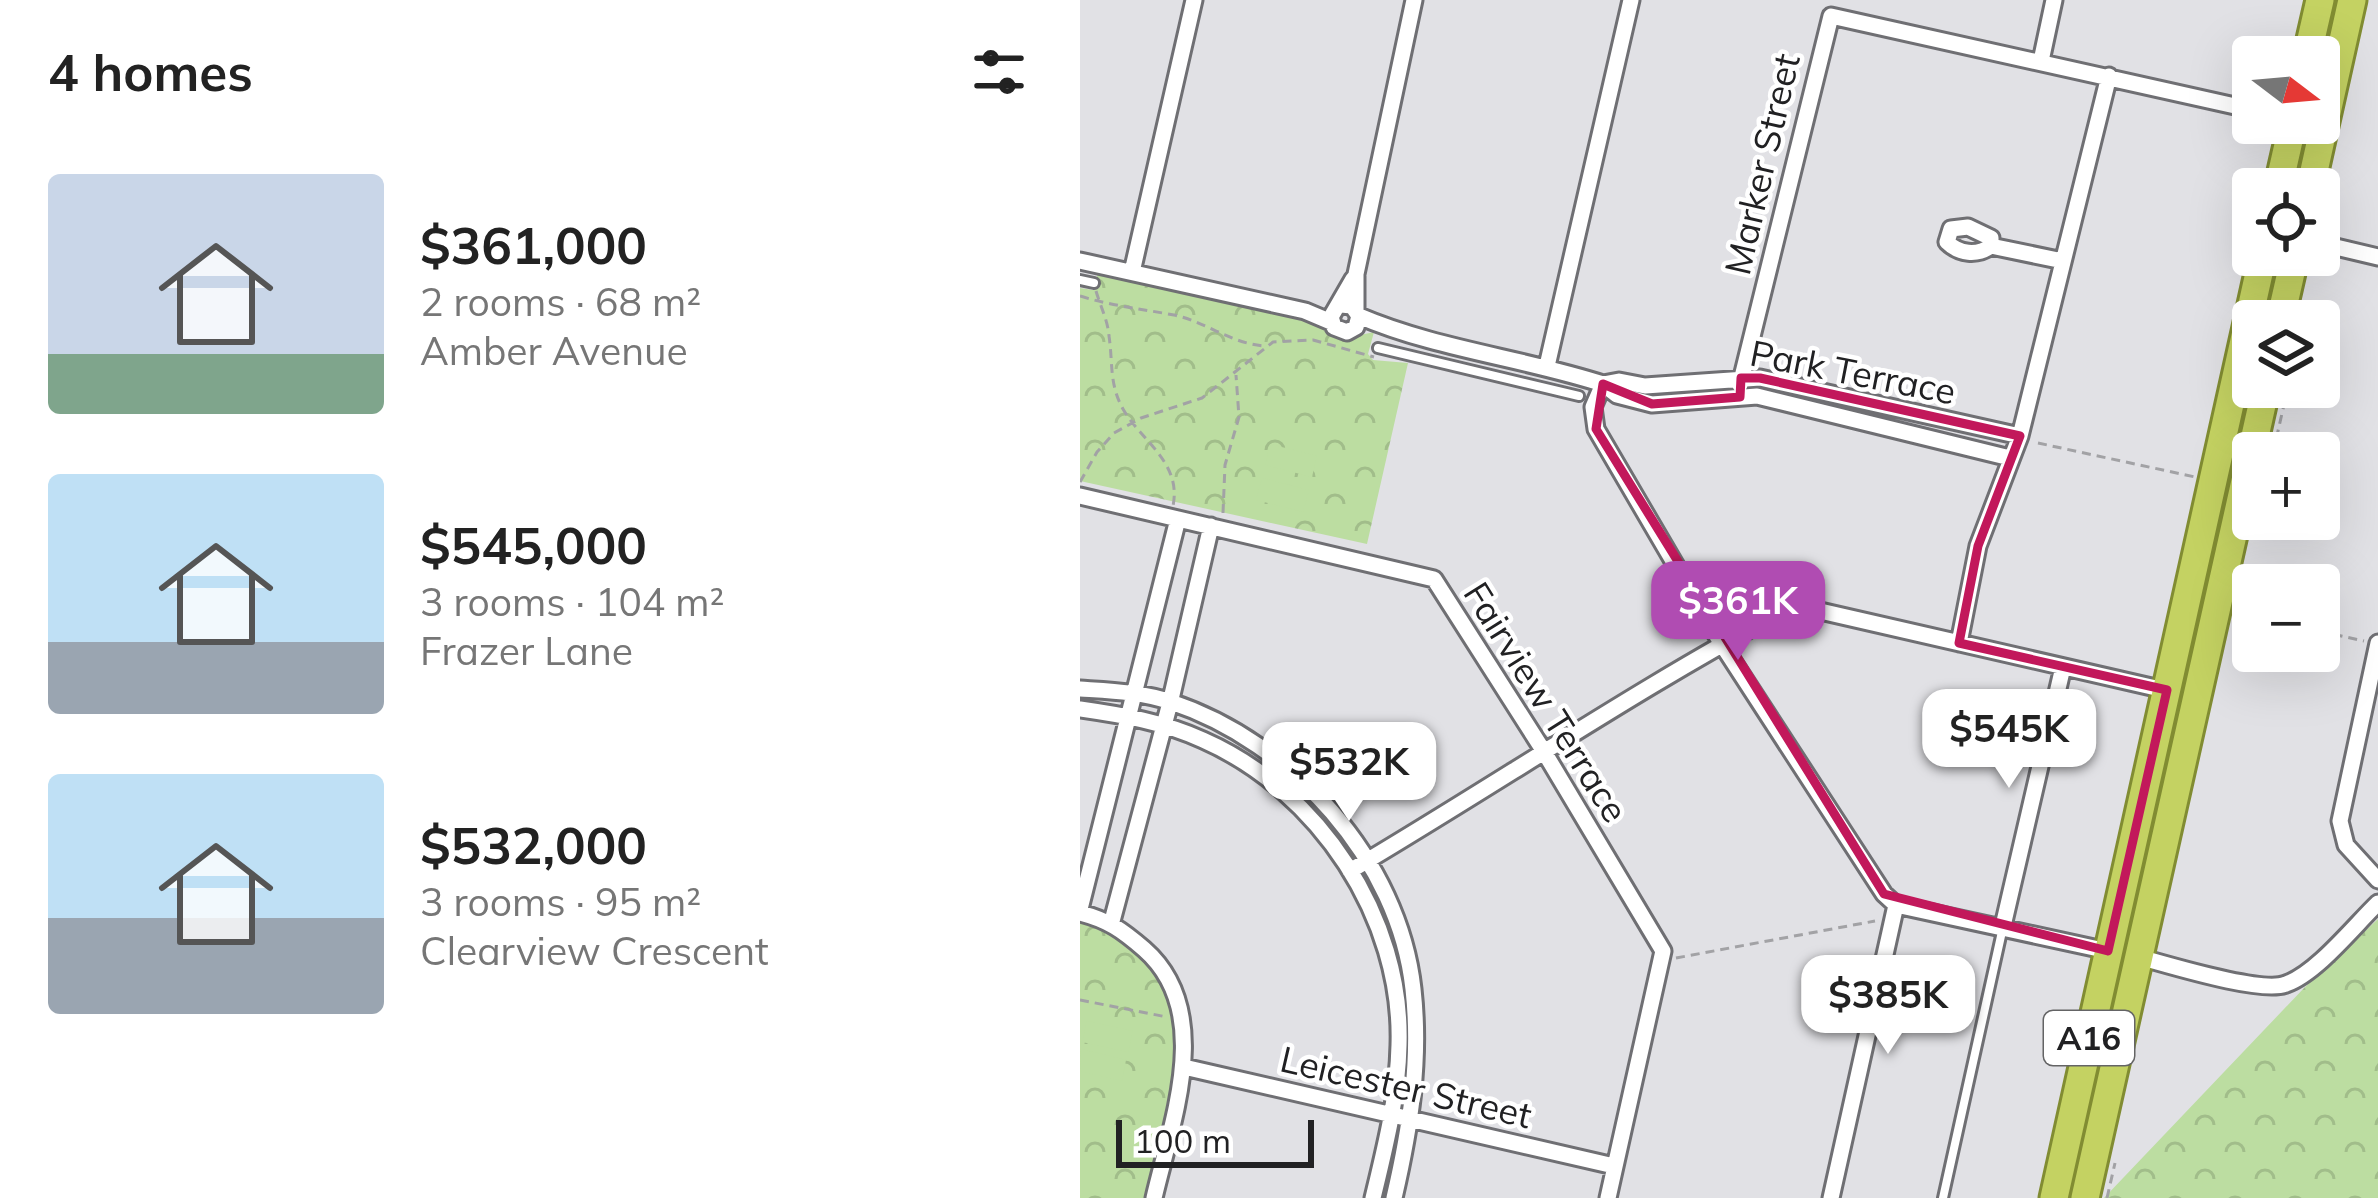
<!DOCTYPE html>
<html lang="en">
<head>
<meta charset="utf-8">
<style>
  body { margin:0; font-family:Mulish,sans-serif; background:#f2f2f2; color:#222; height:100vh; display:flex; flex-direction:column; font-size:45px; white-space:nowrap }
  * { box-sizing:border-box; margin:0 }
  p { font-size:39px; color:#767676 }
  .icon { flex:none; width:66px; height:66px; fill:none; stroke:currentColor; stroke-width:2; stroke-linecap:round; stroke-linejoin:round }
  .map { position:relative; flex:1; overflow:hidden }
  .sheet { display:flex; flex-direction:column; background:#fff; width:1080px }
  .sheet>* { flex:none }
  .needle { width:78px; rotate:106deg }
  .controls { position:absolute; left:1152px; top:36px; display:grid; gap:24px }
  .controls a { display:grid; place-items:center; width:108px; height:108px; border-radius:12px; background:#fff; box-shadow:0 12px 48px #0002; font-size:60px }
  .scale { position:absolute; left:36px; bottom:30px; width:198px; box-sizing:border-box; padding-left:12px; border:6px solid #212123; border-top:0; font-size:33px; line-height:42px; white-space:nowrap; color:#212123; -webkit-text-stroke:9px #fff; paint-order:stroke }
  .price { position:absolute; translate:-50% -102px; padding:0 27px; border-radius:24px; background:#fff; color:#222; font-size:39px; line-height:78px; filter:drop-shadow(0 3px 6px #0008) }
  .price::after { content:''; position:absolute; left:50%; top:72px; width:36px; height:27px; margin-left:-18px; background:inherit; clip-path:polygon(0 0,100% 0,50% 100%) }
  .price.selected { background:#b04cb2; color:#fff }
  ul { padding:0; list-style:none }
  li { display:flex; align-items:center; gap:36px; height:300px; padding:0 48px }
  li span { display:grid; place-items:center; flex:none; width:336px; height:240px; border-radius:12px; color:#555 }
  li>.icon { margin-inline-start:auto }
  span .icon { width:144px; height:144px; fill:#fffc; stroke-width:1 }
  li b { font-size:51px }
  h2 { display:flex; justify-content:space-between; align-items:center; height:144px; padding:0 48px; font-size:51px }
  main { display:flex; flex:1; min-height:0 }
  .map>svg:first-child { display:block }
  .park { fill:url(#park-crowns) }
  .pitch { fill:#bcdda1 }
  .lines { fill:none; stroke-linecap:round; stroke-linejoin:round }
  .service-casing { stroke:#6f6f73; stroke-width:14 }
  .minor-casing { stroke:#6f6f73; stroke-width:21 }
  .trunk-casing { stroke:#818c32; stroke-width:33 }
  .path { stroke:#a2a2a5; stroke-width:3; stroke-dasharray:9 6; stroke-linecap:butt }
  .service { stroke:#fff; stroke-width:8 }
  .minor { stroke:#fff; stroke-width:15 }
  .trunk { stroke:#c4d262; stroke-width:27 }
  .marked { fill:none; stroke:#c2185b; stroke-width:9; stroke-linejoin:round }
  .labels { text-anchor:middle; stroke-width:9; stroke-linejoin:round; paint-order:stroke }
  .shield { fill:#fff; stroke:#646465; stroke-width:3 }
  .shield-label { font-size:33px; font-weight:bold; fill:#212123 }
  .street-label { font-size:36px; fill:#212123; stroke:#fff }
</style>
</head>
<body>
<main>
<section class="sheet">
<h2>4 homes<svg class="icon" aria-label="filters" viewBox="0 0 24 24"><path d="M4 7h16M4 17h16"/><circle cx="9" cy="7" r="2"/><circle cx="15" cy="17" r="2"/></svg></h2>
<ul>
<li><span style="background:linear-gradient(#c9d6e8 75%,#7fa58c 0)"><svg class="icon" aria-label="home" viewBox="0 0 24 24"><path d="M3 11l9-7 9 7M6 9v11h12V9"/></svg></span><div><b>$361,000</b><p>2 rooms · 68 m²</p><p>Amber Avenue</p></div></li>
<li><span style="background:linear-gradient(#bfe0f5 70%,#9aa5b1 0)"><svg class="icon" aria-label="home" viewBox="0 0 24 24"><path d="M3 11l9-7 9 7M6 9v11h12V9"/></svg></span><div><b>$545,000</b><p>3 rooms · 104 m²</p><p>Frazer Lane</p></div></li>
<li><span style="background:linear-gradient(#bfe0f5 60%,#9aa5b1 0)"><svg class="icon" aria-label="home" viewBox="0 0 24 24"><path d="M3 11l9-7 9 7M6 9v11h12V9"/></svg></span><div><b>$532,000</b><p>3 rooms · 95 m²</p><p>Clearview Crescent</p></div></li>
</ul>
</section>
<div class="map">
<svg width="1298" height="1198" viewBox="0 0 1298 1198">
  <defs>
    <pattern id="park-crowns" width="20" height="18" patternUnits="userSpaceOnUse" patternTransform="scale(3)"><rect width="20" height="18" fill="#bcdda1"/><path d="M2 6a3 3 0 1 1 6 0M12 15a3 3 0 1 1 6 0" fill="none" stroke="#a1bd8a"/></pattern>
  </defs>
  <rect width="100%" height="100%" fill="#e1e1e5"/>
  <!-- park -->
  <path class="park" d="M19,269L229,317L271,337L294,332L288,354L293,360L328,363L287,544L0,481V288L13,290Z
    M0,913L32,921L99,998L104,1067L74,1198H0Z
    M1298,919V1198H1024L1224,988Z"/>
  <!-- pitch -->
  <path class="pitch" d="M190,444L237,456L232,477L185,465Z
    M182,478L229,490L223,512L176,500Z
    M7,1021L53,1031L48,1052L2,1042Z
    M1,1049L46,1060L42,1081L0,1071Z"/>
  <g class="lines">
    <!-- service casing -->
    <g class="service-casing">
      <path id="service" d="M0,280L14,283
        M298,348L499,396
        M863,1198L923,927"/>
    </g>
    <!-- minor casing -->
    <g class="minor-casing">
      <path id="minor" d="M961,61L974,0
        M1239,243L1298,257
        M911,246V238L888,227L871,229L867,242C879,254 897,256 911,246L983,261
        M0,261L225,311L251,322
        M52,272L114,0
        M261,305L272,306L279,316L276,327L267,332L254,327L251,317L273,279
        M276,309V274L334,0
        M279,316C356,349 443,358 523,384L513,407L516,429L641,643L804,894L816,905L1028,951
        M467,366L551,0
        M660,385L751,16L1173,110
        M930,458L677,396L572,404L537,395L523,384L539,381L565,386L680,378L940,436
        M0,496L354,579L463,750L583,951L528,1198
        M879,643L898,546L940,436L1029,76
        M1298,643L1260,821L1266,845L1298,880
        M0,689C30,691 62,692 91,702C212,742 319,860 333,989C341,1061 330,1129 314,1198
        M0,709C42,715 84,722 123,740C239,791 323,918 319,1045C318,1097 305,1148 293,1198
        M270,871C419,783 561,686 714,605L1089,691
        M0,909L98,519
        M0,913C28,920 42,930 64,949C135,1011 92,1120 74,1198
        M32,921L91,699L131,526
        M923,926L983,667
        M1059,957C1089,965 1182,994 1206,984C1237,973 1274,926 1298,903
        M104,1067L534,1166
        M751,1198L816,905"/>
    </g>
    <!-- trunk casing -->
    <g class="trunk-casing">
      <path id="trunk" d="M1227,57L1240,0
        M1198,189L1213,123
        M1230,189L1272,0
        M1200,321L1215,255
        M974,1198L1183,255
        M1005,1198L1186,387"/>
    </g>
    <!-- path -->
    <path class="path" d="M16,291C20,305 28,321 29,336C33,363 29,384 43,409C61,441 102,462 93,506
      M0,296C32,306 62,309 94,315C126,322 150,343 184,346
      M958,443L1115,477
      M1193,453L1208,387
      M0,482L17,452L34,433L61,418L122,398L193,342L233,340L294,357
      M143,513L145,465L159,417L156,375
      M1157,613L1173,617
      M1239,631L1284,641
      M596,958L795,921
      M0,1000L87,1017
      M1027,1198L1035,1163"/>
    <!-- service -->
    <use href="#service" class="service"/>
    <!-- minor -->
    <use href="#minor" class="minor"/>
    <!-- trunk -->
    <use href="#trunk" class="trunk"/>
  </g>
  <!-- marked area -->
  <path class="marked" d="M661,378H680L940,436L898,546L879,643L1087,690L1028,951L804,894L516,429L523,384L572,404L660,397Z"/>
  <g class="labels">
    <!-- shield labels -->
    <rect class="shield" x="964" y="1011" width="90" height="54" rx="9"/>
    <g class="shield-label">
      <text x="1009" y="1050">A16</text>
    </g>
    <!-- street labels -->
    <g class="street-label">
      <text transform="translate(682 164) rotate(-77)" y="13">Marker Street</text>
      <text transform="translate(773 372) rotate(11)" y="13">Park Terrace</text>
      <text transform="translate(466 702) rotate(58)" y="13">Fairview Terrace</text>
      <text transform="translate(326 1087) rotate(13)" y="13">Leicester Street</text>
    </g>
  </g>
</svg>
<div class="controls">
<a><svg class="needle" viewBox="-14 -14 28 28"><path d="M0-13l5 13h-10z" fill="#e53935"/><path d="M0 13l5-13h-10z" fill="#767676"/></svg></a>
<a><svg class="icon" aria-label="locate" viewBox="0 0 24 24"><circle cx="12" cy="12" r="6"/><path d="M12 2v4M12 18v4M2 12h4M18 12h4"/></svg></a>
<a><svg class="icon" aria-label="layers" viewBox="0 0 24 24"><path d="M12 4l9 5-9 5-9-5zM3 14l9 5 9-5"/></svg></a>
<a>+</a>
<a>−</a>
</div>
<div class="scale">100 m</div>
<b class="price selected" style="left:658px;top:663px">$361K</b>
<b class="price" style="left:929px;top:791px">$545K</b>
<b class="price" style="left:269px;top:824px">$532K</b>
<b class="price" style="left:808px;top:1057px">$385K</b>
</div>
</main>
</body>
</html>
